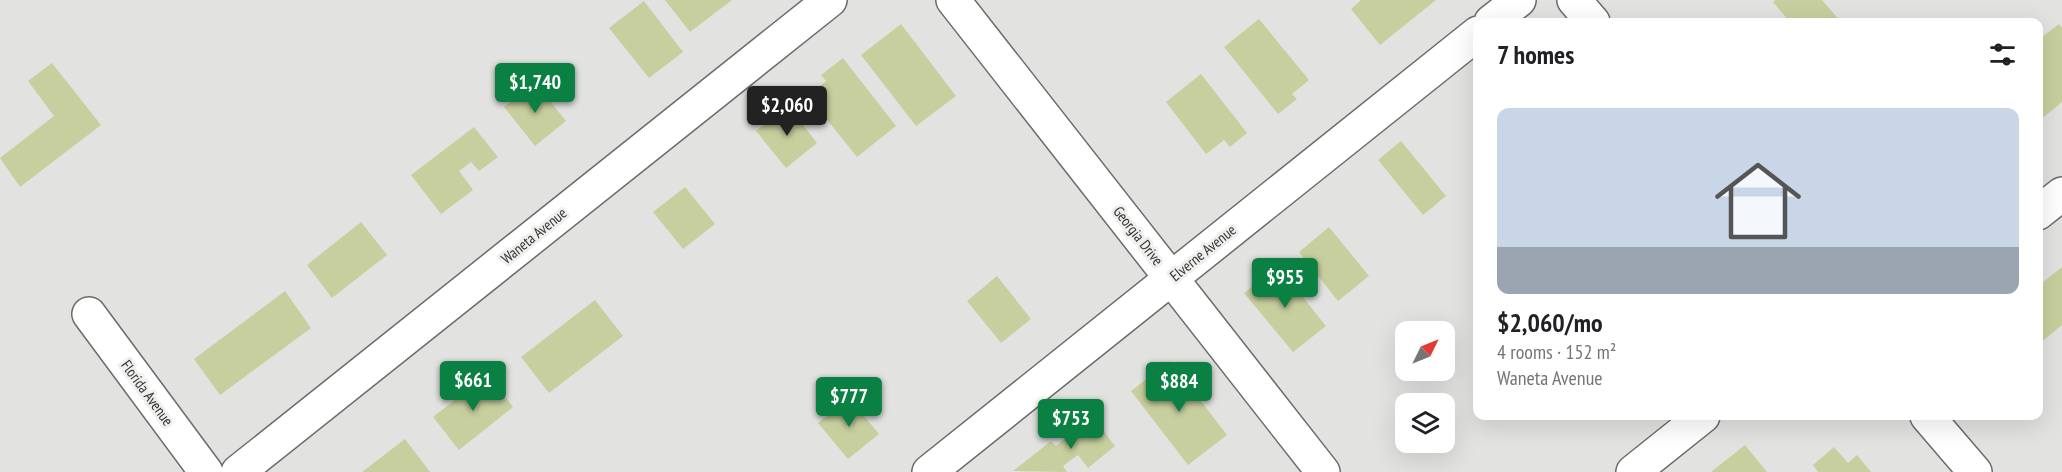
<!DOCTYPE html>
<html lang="en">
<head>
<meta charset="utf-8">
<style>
  body { margin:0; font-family:"PT Sans Narrow",sans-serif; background:#f2f2f2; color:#202124; height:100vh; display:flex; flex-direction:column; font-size:22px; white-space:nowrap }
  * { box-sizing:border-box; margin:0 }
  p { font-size:20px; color:#757577 }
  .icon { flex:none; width:33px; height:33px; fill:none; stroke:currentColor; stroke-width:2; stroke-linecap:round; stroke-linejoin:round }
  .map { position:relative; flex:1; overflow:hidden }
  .sheet { position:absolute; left:1473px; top:18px; width:570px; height:402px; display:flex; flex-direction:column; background:#fff; border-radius:12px; box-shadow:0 6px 24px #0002 }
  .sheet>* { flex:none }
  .needle { width:39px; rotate:47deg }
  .tools { position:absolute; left:1395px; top:321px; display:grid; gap:12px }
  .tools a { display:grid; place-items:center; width:60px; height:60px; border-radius:12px; background:#fff; box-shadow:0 6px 24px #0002; font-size:30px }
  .price { position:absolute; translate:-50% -51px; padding:0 14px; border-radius:6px; background:#0b8043; color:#fff; font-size:20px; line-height:39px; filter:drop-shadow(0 2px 3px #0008) }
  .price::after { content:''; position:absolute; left:50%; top:36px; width:18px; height:14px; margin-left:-9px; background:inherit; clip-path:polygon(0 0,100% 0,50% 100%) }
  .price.current { background:#222; color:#fff }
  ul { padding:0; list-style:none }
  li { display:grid; align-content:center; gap:12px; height:318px; padding:0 24px }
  li span { display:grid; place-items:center; height:186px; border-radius:12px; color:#555 }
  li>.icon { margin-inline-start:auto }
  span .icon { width:108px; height:108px; fill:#fffc; stroke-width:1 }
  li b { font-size:26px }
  h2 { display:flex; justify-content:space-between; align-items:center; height:72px; padding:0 24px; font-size:26px }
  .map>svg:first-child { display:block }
  .building { fill:#c8cf9e }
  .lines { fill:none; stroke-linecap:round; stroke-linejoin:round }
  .street-casing { stroke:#6b6b69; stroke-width:36 }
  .secondary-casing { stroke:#6b6b69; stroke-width:36 }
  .street { stroke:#fff; stroke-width:33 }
  .secondary { stroke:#fff; stroke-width:33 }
  .labels { text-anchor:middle; stroke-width:6; stroke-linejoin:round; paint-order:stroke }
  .street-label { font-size:15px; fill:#333332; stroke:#eff0ed }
</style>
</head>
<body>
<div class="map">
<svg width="2062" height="472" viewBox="0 0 2062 472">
  <rect width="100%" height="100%" fill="#e2e3e0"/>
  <!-- building -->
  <path class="building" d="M665,0H732L690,32Z
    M1361,0H1436L1380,45L1351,9Z
    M1775,0H1822L1841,22H1790L1773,2Z
    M644,1L683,52L649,78L609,28Z
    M1259,19L1309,80L1292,94L1297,99L1278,114L1224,47Z
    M901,24L956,96L916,126L861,55Z
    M2059,24L2062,28V102L2040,120L2038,40Z
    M843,58L896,126L857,157L808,96L826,81L821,75Z
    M52,63L101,125L20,187L0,158L54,116L28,81Z
    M1201,74L1247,133L1230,147L1224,140L1206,154L1166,102Z
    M535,83L566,121L535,146L504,107Z
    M788,106L817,143L786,168L756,131Z
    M474,127L498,157L479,171L471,162L459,171L473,190L441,214L411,175Z
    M1401,141L1446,196L1423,215L1378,160Z
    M685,187L715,224L683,249L653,212Z
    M361,222L387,255L332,298L307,265Z
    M1329,227L1369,276L1338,301L1299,252Z
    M1278,266L1326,326L1293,352L1244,293Z
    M2062,267V325L2040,343L2038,286Z
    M997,276L1031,319L1001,343L967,301Z
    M285,291L311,328L220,395L194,359Z
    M595,300L623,336L549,393L521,357Z
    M1170,361L1227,435L1188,465L1131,391Z
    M488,374L513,407L459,450L433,417Z
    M849,398L879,434L848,459L818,423Z
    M1093,417L1115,446L1088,468L1078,455L1063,466L1067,472L1013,471L1051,441L1056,446Z
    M405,439L430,472H362Z
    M1745,445L1767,472H1711Z
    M1834,447L1848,463L1857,455L1871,472H1818L1813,465Z"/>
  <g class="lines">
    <!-- street casing -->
    <g class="street-casing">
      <path id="street" d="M953,0L1323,472
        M1491,22L1519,0
        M2038,213L2062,194
        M89,314L206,472
        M238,472L830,0
        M929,472L1478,33
        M1633,472L1703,416"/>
    </g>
    <!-- secondary casing -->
    <g class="secondary-casing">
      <path id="secondary" d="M1574,0L1593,22
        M1927,416L1975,472"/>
    </g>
    <!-- street -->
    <use href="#street" class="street"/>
    <!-- secondary -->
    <use href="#secondary" class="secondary"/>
  </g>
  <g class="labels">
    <!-- street labels -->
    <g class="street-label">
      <text transform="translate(534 236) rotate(-39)" y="5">Waneta Avenue</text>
      <text transform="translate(1138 236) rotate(52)" y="5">Georgia Drive</text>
      <text transform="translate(1203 253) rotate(-39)" y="5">Elverne Avenue</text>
      <text transform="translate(147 393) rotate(54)" y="5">Florida Avenue</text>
    </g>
  </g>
</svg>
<div class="tools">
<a><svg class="needle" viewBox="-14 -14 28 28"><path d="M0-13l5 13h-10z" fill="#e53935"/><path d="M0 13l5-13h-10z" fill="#757577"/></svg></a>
<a><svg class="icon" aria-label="layers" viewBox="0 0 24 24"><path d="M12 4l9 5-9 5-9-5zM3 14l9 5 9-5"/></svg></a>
</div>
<b class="price" style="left:535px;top:114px">$1,740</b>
<b class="price current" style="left:787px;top:137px">$2,060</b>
<b class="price" style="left:1285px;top:309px">$955</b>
<b class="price" style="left:473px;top:412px">$661</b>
<b class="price" style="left:1179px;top:413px">$884</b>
<b class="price" style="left:849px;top:428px">$777</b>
<b class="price" style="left:1071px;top:450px">$753</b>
<section class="sheet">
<h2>7 homes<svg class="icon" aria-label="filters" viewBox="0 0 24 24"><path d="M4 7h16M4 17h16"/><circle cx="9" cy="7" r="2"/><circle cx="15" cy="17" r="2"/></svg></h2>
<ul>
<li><span style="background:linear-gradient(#c9d6e8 75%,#9aa5b1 0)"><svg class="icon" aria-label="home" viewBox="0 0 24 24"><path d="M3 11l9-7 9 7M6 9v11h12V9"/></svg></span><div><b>$2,060/mo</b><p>4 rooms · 152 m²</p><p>Waneta Avenue</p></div></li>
</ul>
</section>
</div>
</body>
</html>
